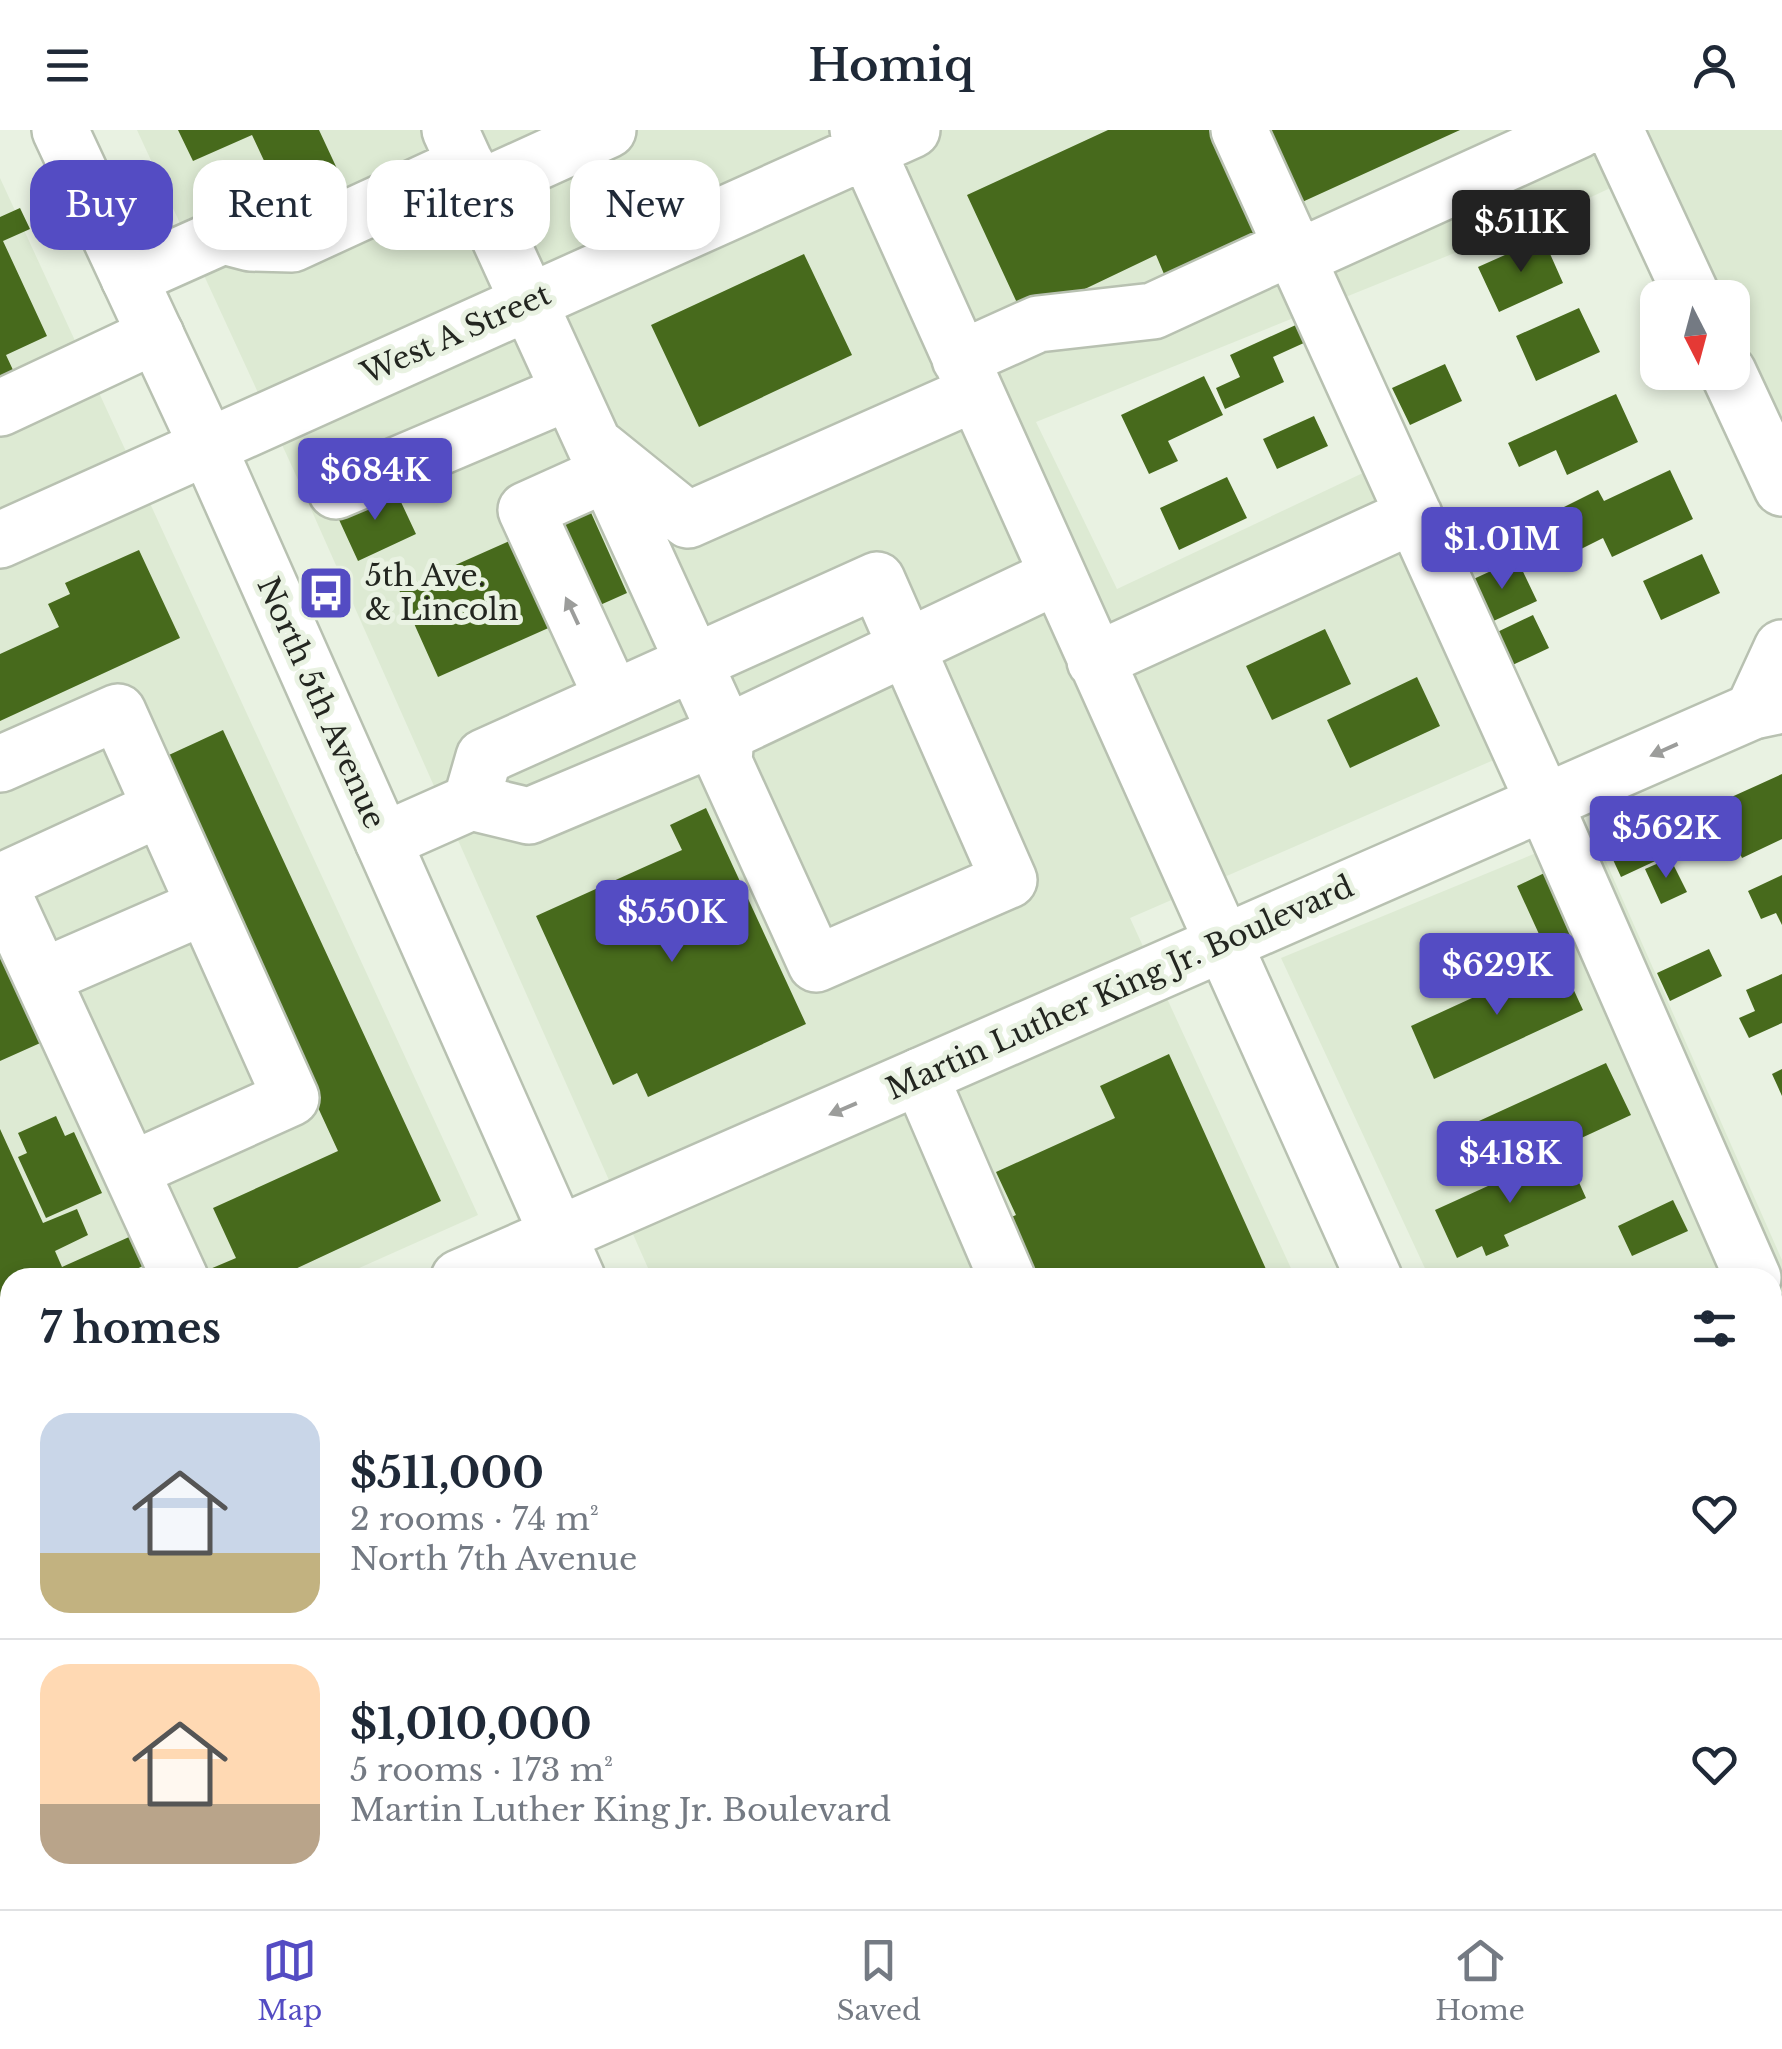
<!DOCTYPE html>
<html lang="en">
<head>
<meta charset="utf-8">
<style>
  body { margin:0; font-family:"Libre Baskerville",serif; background:#f6f6f7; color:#1f2937; height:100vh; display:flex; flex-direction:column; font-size:38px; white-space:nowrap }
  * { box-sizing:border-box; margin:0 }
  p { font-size:32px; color:#747a83 }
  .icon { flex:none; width:55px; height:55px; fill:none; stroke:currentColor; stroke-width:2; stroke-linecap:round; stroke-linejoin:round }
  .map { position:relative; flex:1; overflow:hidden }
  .panel { position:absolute; left:0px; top:1138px; width:1782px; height:642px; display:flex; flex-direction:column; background:#fff; border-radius:30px 30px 0 0; box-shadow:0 5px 15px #0003 }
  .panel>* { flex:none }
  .hud { position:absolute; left:30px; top:30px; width:1000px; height:90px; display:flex; gap:20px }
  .needle { width:65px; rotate:174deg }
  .tools { position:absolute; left:1640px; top:150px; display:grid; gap:20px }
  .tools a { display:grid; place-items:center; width:110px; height:110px; border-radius:20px; background:#fff; box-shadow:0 5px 15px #0003; font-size:50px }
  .price { position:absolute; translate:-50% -85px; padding:0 22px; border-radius:10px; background:#544cc3; color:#fff; font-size:32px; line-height:65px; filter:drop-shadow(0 2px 5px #0008) }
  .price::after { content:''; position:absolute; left:50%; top:60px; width:30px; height:22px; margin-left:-15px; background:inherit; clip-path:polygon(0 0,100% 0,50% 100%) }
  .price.active { background:#222; color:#fff }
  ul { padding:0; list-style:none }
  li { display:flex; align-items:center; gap:30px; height:250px; padding:0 40px }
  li+li { border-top:2px solid #e0e1e3 }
  li span { display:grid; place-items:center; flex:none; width:280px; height:200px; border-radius:30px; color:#555 }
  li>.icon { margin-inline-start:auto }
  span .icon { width:120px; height:120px; fill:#fffc; stroke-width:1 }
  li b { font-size:42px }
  h2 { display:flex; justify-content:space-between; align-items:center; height:120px; padding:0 40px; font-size:42px }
  .pill { padding:0 35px; border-radius:30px; background:#fff; box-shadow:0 5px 15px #0003; font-size:35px; line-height:90px }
  .pill.active { background:#544cc3; color:#fff }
  header { display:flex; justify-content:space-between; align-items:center; height:130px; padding:0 40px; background:#fff; font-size:45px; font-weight:600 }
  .dock { display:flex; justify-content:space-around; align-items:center; height:140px; border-top:2px solid #e0e1e3; background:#fff; font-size:28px; color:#747a83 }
  .dock a { display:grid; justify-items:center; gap:5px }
  .dock .active { color:#544cc3 }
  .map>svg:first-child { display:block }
  .built { fill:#ddead3 }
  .building { fill:#476a1c }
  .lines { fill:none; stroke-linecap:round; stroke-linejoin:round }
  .minor-casing { stroke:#b8c1b1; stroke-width:60 }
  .major-casing { stroke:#b8c1b1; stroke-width:60 }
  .minor { stroke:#fff; stroke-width:55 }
  .major { stroke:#fff; stroke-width:55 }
  .oneway { fill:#9c9d9b }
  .labels { text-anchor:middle; stroke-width:10; stroke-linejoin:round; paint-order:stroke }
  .street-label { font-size:30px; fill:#232620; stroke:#e9f2e2 }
  .poi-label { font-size:30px; fill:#232620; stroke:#e9f2e2; text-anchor:start }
</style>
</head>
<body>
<header><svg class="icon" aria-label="menu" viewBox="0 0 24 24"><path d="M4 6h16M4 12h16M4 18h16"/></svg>Homiq<svg class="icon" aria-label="person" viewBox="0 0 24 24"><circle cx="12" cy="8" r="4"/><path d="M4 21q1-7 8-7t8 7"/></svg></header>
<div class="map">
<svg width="1782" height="1779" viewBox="0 0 1782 1779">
  <rect width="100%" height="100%" fill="#e9f2e2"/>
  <!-- built -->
  <path class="built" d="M137,0H1782V298L1733,189L1732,168L1723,167L1662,34L1576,74L1036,292L1117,459L1365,342L1496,629L1130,788L1295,1147H652L295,343Z
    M0,48L478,1085L339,1147L10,1148V1296L0,1300Z
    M1592,700L1782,1130V1500L1773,1501L1772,1148L1429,1147L1281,828Z
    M10,1402V1770H810L814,1779H0V1407Z
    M1782,1599V1779H1716L1712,1770H1772L1773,1600Z
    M928,1770H1028L1009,1779H945Z
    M1279,1770H1592L1596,1779H1259Z"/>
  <!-- building -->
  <path class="building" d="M178,0H319L353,73L296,99L252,5L193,31Z
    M1108,0H1220L1265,98L1164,144L1156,125L1024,188L967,65Z
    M1266,0H1460L1300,73Z
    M20,78L30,99L3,111L47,206L6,225L13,240L0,246V87Z
    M1543,108L1563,153L1499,182L1478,137Z
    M804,124L852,225L699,297L651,195Z
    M1579,178L1600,222L1536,251L1516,206Z
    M1298,194L1306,212L1273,227L1284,252L1225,279L1216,258L1240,247L1230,225Z
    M1445,234L1462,271L1410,295L1392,258Z
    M1204,246L1223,285L1168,311L1178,331L1149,344L1121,285Z
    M1616,264L1638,312L1567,345L1556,320L1519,337L1508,313Z
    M1314,286L1328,316L1277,339L1263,309Z
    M1670,340L1693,389L1612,427L1603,408L1581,419L1562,378L1598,360L1604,371Z
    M1227,347L1247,388L1179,420L1160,378Z
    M393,355L416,404L358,431L335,381Z
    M588,376L627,463L438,547L399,460Z
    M139,420L180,508L0,591V524L59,497L48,474L70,464L65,453Z
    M1702,424L1720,463L1661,490L1643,451Z
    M1517,429L1537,471L1487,494L1467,452Z
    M1533,485L1549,518L1506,538L1491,505Z
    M1325,499L1351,554L1272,590L1246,536Z
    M1417,547L1440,596L1350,638L1327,590Z
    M223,600L441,1071L276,1148H214L210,1139L236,1128L213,1078L338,1021L158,630Z
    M1782,644V709L1742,728L1716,674Z
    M706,678L806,894L648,967L637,943L613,955L536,786L682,720L670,695Z
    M1648,687L1666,726L1621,747L1603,708Z
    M1670,728L1687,762L1661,774L1645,739Z
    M1557,737L1589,808L1549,826L1517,756Z
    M1782,745V795L1776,783L1761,789L1748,761Z
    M0,805L47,910L0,931Z
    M1709,819L1722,846L1670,871L1657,843Z
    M1559,828L1583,880L1434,949L1411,896Z
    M1782,844V893L1749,908L1739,888L1755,881L1746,860Z
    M1169,924L1270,1148H1033L1007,1089L1016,1085L996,1042L1115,988L1100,956Z
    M1606,933L1631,985L1482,1054L1457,1001Z
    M1782,939V966L1772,944Z
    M56,986L65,1006L74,1002L102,1063L46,1088L18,1027L27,1023L18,1003Z
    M0,999L43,1093L77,1079L88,1105L55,1121L62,1137L138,1103L151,1132L118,1148H10V1236L0,1241Z
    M1565,1021L1586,1068L1504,1105L1509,1116L1486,1126L1482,1116L1457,1128L1435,1080Z
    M1673,1070L1688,1101L1632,1126L1618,1096Z
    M1782,1349V1461L1772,1465V1354Z
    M140,1770H167L147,1779Z
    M170,1770H474L478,1779H174Z
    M1434,1770H1547L1527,1779H1414Z"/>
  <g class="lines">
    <!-- minor casing -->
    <g class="minor-casing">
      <path id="minor" d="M450,0L726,603L1057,446
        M858,0L1374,1148
        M1239,0L1544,672L1753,1148
        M1615,0L1693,168
        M478,59L608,0
        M1297,128L1579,0
        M129,148L223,106L250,113L292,114L466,34
        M960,229L1038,194L1153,181L1268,128
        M1728,242L1782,358
        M0,278L156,205
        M600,319L688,390L975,263
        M606,344L526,380L613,569
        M336,361L569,262
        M0,410L912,0
        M1095,531L1414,385
        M1753,581L1782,518
        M0,634L118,582L291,968L131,1040
        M383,711L471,672L484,627L877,450L1009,750L816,834L724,632L726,603L529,686L471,672
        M0,752L161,678
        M0,757L180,1148
        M42,847L205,776
        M920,946L1007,1148
        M1772,1192L1782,1214
        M1772,1559L1782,1558
        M0,1593L10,1615
        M82,1770L86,1779
        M1263,1770V1779
        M1658,1770L1662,1779
        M9,1779L29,1770
        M1154,1779L1172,1770
        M1355,1779L1375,1770"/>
    </g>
    <!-- major casing -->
    <g class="major-casing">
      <path id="major" d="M60,0L208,317L577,1148
        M459,1148L1753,581L1782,575
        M0,1355L10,1350
        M860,1770L864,1779"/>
    </g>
    <!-- minor -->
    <use href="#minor" class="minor"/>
    <!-- major -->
    <use href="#major" class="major"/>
  </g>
  <!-- one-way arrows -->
  <defs><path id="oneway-solid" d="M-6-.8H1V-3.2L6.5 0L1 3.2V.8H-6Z" transform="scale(2.5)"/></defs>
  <g class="oneway">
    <use href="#oneway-solid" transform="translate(572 481) rotate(-115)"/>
    <use href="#oneway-solid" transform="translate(1664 620) rotate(156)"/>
    <use href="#oneway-solid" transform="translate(843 979) rotate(157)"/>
  </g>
  <!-- icons -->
  <defs>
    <g id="bus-square" transform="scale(2.875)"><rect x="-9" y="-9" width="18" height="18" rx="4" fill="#544cc3" stroke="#e9f2e2"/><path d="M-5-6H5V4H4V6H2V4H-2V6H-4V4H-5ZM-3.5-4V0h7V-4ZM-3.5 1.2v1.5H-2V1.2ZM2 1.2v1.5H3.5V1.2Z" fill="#fff"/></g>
  </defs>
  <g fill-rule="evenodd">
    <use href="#bus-square" x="326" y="463"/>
  </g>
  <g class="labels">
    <!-- street labels -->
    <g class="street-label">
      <text transform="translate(456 204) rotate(-24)" y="10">West A Street</text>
      <text transform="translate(321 573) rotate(66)" y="10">North 5th Avenue</text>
      <text transform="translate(1120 858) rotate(-24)" y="10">Martin Luther King Jr. Boulevard</text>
    </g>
    <!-- poi labels -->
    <g class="poi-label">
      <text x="365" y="456">5th Ave.<tspan x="365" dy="34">&amp; Lincoln</tspan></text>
    </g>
  </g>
</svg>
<div class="tools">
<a><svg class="needle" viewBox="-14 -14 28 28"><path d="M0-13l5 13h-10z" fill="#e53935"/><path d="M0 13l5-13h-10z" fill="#747a83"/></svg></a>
</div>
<b class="price active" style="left:1521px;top:145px">$511K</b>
<b class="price" style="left:375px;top:393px">$684K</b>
<b class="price" style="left:1502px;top:462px">$1.01M</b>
<b class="price" style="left:1666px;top:751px">$562K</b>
<b class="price" style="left:672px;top:835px">$550K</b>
<b class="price" style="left:1497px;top:888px">$629K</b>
<b class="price" style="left:1510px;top:1076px">$418K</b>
<div class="hud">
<a class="pill active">Buy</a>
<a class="pill">Rent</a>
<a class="pill">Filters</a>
<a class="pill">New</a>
</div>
<section class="panel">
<h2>7 homes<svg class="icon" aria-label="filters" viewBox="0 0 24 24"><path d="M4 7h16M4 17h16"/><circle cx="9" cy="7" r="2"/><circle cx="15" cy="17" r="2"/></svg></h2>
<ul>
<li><span style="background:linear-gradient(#c9d6e8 70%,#c2b280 0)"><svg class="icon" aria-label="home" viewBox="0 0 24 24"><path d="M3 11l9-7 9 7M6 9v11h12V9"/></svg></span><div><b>$511,000</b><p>2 rooms · 74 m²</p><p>North 7th Avenue</p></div><svg class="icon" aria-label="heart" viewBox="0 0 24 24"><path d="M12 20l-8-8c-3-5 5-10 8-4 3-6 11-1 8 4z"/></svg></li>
<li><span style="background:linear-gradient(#ffd9b3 70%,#b9a48a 0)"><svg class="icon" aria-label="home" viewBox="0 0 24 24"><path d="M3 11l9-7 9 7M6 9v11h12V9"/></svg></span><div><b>$1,010,000</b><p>5 rooms · 173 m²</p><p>Martin Luther King Jr. Boulevard</p></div><svg class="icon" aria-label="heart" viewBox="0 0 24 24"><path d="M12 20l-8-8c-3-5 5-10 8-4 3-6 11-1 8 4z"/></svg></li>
</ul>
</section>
</div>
<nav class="dock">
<a class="active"><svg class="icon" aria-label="map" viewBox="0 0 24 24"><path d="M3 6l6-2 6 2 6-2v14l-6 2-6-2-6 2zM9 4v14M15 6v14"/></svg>Map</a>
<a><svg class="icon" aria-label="saved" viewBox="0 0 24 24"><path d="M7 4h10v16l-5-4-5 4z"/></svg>Saved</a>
<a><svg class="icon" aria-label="home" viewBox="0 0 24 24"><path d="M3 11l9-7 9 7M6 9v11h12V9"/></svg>Home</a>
</nav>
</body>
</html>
